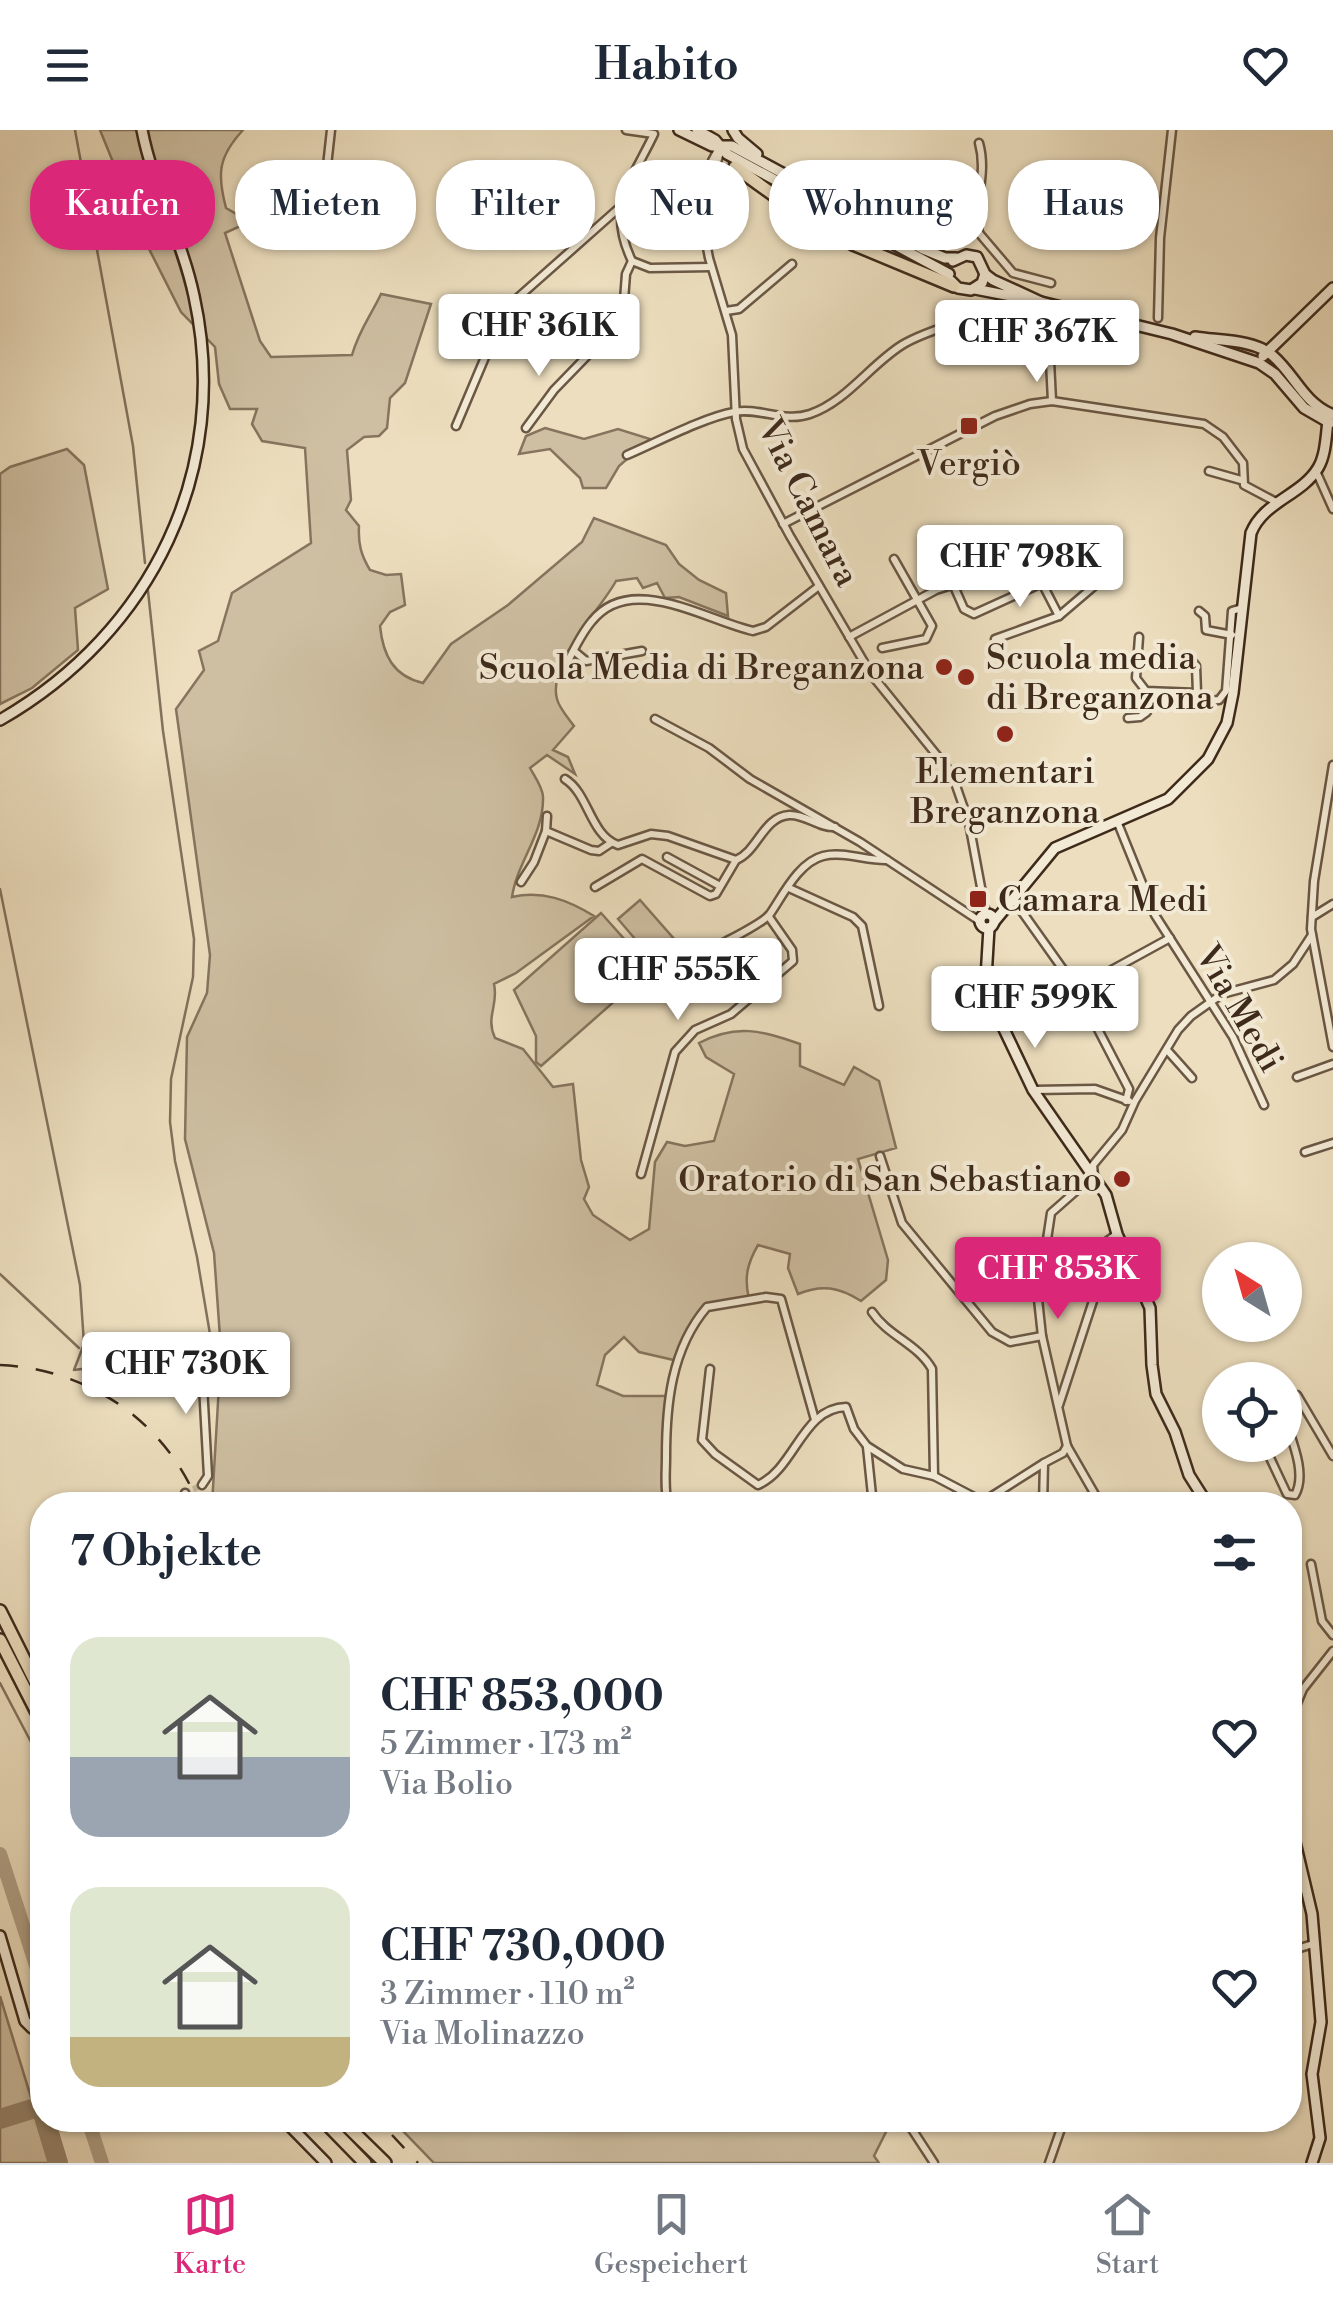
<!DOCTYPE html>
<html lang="de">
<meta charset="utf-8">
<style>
body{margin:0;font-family:"Libre Bodoni",serif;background:#f6f6f7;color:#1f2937;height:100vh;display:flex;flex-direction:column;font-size:38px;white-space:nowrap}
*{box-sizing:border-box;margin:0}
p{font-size:32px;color:#747a83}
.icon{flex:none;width:55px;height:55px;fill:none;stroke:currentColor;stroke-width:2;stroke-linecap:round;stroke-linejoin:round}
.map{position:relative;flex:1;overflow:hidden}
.details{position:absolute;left:30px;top:1362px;width:1272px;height:640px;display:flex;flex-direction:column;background:#fff;border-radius:40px;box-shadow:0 2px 8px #0004}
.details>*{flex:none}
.banner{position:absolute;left:30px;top:30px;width:1275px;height:90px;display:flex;gap:20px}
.needle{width:65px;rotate:323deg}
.fabs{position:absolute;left:1202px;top:1112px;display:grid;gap:20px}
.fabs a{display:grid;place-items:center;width:100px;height:100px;border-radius:50%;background:#fff;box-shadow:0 2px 8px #0004;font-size:50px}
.price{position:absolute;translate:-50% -85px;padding:0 22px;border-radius:10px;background:#fff;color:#222;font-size:32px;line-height:65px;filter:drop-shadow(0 2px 5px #0008)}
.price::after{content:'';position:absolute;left:50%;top:60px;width:30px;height:22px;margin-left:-15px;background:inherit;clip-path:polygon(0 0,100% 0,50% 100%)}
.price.on{background:#db2777;color:#fff}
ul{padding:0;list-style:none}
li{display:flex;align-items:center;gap:30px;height:250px;padding:0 40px}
li span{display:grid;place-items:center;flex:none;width:280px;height:200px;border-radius:30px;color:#555}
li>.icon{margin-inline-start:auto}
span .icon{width:120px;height:120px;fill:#fffc;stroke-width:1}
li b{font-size:42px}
h2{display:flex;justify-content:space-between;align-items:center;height:120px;padding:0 40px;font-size:42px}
.chip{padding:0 35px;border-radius:40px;background:#fff;box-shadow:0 2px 8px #0004;font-size:35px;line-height:90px}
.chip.on{background:#db2777;color:#fff}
header{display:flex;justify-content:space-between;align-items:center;height:130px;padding:0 40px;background:#fff;font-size:45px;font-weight:600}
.tab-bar{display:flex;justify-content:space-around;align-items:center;height:140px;border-top:2px solid #e0e1e3;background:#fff;font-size:28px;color:#747a83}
.tab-bar a{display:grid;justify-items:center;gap:5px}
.tab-bar .on{color:#db2777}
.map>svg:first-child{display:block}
.green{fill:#cebfa2;stroke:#86745e;stroke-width:2.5}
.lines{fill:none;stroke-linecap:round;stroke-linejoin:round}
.stream{stroke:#83715c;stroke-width:2.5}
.river{stroke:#b1a187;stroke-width:14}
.taxiway{stroke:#95846c;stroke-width:20}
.street-tunnel{stroke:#c9ba9d;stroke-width:6;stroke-dasharray:6 3;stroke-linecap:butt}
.highway-tunnel{stroke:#c9ba9d;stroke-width:11;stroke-dasharray:11 5.5;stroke-linecap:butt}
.street-casing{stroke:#6a5744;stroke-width:11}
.secondary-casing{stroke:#3e2a1b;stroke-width:14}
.highway-casing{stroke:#3e2a1b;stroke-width:16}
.street{stroke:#f3ead5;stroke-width:6}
.secondary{stroke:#f3ead5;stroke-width:9}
.highway{stroke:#ecdebe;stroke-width:11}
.rail{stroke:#3e2a1b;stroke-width:2.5;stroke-dasharray:18 18;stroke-linecap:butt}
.poi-dot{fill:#8f2418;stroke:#f3ead5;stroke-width:4}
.labels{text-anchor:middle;stroke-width:8;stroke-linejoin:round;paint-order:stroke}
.poi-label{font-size:35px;fill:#3e2a1b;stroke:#f3ead5}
.street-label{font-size:35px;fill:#3e2a1b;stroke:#f3ead5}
</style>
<header><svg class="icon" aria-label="menu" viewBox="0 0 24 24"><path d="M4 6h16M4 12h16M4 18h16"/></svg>Habito<svg class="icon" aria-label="heart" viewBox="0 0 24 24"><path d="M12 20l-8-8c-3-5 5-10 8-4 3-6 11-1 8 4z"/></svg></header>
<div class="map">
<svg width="1333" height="2033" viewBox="0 0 1333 2033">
<rect width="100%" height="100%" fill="#ecdebe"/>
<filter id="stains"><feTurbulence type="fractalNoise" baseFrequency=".002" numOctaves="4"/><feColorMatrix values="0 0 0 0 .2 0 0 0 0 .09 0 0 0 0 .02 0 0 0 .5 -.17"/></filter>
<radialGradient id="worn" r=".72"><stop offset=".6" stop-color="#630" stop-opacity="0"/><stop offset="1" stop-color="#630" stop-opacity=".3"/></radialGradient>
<g class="green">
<path d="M100,0H243C218,27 217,44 226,78L240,86L256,89L225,103L260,211L271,227L352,225C359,200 370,187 381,164L431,174L405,253L390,268L387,298L379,306L364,307L347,320L351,370L346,380L359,396C358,414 361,425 370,440L386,445L401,444L405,475L390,482L380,496C383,525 393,546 423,553L451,514L508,475L582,412L594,388L666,415L679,434L699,450L726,463L728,486L679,467L665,468L657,453L643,458L637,448L616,451C601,479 547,533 557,569C559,578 569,589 574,596L553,620L568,627L575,644L547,625L530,638C535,647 543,658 543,667C544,704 517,732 512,767C542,760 568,770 594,786L516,843L494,854C499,876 485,886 495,908L523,919L553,957L573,954L581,1030L589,1057L584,1069L593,1085L630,1110L649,1099L655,1032L667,1012L685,1016L714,1011L734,944L706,927L699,913C737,893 762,901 800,914V936L844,955L854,937L879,951L896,1018L858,1029L888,1130L886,1150L861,1171C839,1157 822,1154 798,1164L788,1138L790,1124L758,1115C747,1134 744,1148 749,1169L707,1177L678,1231L639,1222L624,1207L605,1225L597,1255L623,1266H667L668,1375H212L221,1221L214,1123L185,1009L187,907L207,863L210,825L176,579L204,540L199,521L218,511L232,463L311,413L305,318L262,311L252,294L257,279H230L219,254L215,217L181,182L145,111Z"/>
<polygon points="545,298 584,309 618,299 650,309 619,336 606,358 583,358 580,348 550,319 519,324 526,306"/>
<polygon points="67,319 84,335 108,459 75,478 78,520 32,558 0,574 0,344 10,337"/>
<polygon points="640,770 675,810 653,830 618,789"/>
<polygon points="601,783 651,839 541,936 536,932 536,906 514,860"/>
<polygon points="0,1866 33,1974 0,1984"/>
<polygon points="34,1984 51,2033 0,2033 0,1993"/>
<polygon points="362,1990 892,1990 874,2026 879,2033 434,2033 399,1997"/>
</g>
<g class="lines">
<g class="stream">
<polyline points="75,0 133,316 145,433"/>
<polyline points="0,759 80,1155 84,1214 74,1240 213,1222 197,1127 175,1031 170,992 171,949 193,847 194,809 163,601 148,461"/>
<polyline points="0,1144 79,1218"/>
<polyline points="0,1553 42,1633"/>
</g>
<g class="river">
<polyline points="0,1724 42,1854"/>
<polyline points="88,1990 102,2033"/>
</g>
<g class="taxiway">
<polyline points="0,1989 35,1978 42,1982"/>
<polyline points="45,1990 58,2033"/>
</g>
<polyline class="street-tunnel" points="185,1363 202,1355"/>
<polyline class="highway-tunnel" points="689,0 735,37"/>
<g class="street-casing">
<g id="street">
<path d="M626,0L654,4C631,52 606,77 632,131"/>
<path d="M979,13C988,45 973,73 979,103L1013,143L1051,153"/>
<polyline points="720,16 712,31 703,97 709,128 732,205 736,289 743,319 790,406 871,544 952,644 969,693 986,784"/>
<polyline points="713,45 721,19"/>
<polyline points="324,63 331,0"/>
<polyline points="632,131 650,138 711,137"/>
<polyline points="726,181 739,179 792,134"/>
<polyline points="1158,188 1160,108 1172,0"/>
<polyline points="456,296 499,194 513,172 619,78"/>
<polyline points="526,298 554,260 586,227 613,188 624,170 626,144 632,131"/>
<path d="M627,325C655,313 705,287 734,282C759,277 784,293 810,284C846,272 870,235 902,215C923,202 994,179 1019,178C1031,178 1046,182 1052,193L1049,211L1052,271"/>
<polyline points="1209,341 1241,350"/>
<polyline points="1316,341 1333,379"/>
<polyline points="783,394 995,286 1030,274 1052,271 1204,294 1223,307 1243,333 1244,355 1276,372"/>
<polyline points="953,454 964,479 974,484 1042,453"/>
<polyline points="1199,481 1205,486 1206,500 1232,505"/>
<polyline points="849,507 936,460 986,444 1039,410 1068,404 1094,413 1100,421 1042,453 1059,486 1107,445"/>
<polyline points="1139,507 1136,548 1146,561 1197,563 1203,571 1219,570 1226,561 1232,481 1242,478"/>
<polyline points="995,509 1059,486"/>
<polyline points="882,518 926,509 932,496 894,429"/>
<polyline points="574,521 586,531 642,521"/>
<polyline points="1169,528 1192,531 1196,536 1197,563"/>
<path d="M561,545C570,528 579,506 592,491C631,442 705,490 753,501L766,497L819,456"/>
<polyline points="1128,588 1140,587 1147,582 1146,561"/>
<polyline points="655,589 709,618 750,649 860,712 981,792"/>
<polyline points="1333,635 1314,751 1311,799 1333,917"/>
<path d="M565,649C589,664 590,705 618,715L651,704L668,706L736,730C758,721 763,687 789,685C806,684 818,698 835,697"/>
<polyline points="547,686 546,701 591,720 599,721 611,713"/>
<polyline points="1117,691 1155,785 1233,907 1264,975"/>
<polyline points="667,727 720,756"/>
<polyline points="521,752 534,732 546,701"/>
<polyline points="595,757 642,729 710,766 716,764 736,730"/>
<polyline points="789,758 853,787 862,796 879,876"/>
<polyline points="1013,769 1077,859 1129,959 1126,971"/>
<polyline points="1312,787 1333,774"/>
<path d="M723,813C734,807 763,793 770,784C783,765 799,732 823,726C844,721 867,731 887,730"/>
<polyline points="1077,859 1170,808"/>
<polyline points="1167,920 1192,948"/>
<polyline points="1297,947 1333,934"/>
<polyline points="1034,960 1095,959 1129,971"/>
<polyline points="1305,1022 1333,1013"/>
<polyline points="880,1026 902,1093 992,1202 1010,1212 1042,1206"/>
<polyline points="641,1044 675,922 695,900 731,884 793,831 792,820 769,787"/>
<path d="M872,1182C888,1206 918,1214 932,1239L934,1346"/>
<polyline points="201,1219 208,1346 202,1355"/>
<path d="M710,1239L702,1310L715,1324L758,1355C795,1339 802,1278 846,1277L854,1299L867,1316L903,1339L934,1346L976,1368H989L1044,1333"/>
<polyline points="1285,1268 1297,1265 1333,1326"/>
<polyline points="1059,1275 1093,1171 1103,1131 1102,1115 1117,1104"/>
<path d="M1264,1315L1287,1364L1295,1365C1307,1344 1292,1311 1285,1289"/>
<polyline points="1067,1316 1042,1206 1038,1169 1051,1083 1094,1045 1093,1035 1122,1000 1135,971 1178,900 1191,886 1222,864 1274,850 1293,834 1312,805"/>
<polyline points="1067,1316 1101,1375"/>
<polyline points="867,1317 873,1375"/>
<polyline points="183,1375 185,1363"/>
<path d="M668,1375C664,1360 666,1343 666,1327C666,1275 671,1219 707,1177L766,1167L781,1169L815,1290"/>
<polyline points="1043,1375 1044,1333 1063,1323 1067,1316"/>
<polyline points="1311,1434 1322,1491 1333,1505"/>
<polyline points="1290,1590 1303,1559 1333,1521"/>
<polyline points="1290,1821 1313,1814"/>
<polyline points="906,1990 934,2033"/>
<polyline points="1049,2033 1064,1990"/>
</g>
</g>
<g class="secondary-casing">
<g id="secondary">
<polyline points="679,0 712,16 732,16 923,119 945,128 956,128"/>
<polyline points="697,0 715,10 727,24 949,144"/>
<polyline points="733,0 738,8 757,24"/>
<polyline points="953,131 966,125 977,127 985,144 993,150 1041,172 975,159"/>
<polyline points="951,151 958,158 971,160 982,153 985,144"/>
<polyline points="1041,172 1172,204 1259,233 1275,244 1304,278 1330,293"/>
<path d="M1195,207C1219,211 1254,209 1273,226C1295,245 1303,272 1331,284"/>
<polyline points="1263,226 1333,158"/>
<path d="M0,590C152,503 232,339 194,166C182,109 153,57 142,0"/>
<circle cx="987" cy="791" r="7"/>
<path d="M994,792L1055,718L1168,669L1208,629L1227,593L1233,563L1251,403C1264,371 1301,366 1318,338C1327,323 1326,300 1329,284"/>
<polyline points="989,798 986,848 992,874 1033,960 1106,1065 1117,1104 1150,1178 1152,1235 1156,1264 1175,1302 1189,1345 1208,1375"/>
<polyline points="1290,1691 1312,1784 1321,1892 1312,1944 1320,2008 1312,2033"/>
<polyline points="0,1806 25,1891 32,1898 42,1898"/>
<polyline points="284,1990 326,2033"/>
</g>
</g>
<g class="highway-casing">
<g id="highway">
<polyline points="735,37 803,86 853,114 954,156"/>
<polyline points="0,1481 42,1565"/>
<polyline points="0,1510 42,1592"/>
<polyline points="323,1990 365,2033"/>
<polyline points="341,1990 385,2033"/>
</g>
</g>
<use href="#street" class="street"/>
<use href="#secondary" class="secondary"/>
<use href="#highway" class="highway"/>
<g class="rail">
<path d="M0,1235C89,1239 166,1292 199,1375"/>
<polyline points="392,2005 418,2033"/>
</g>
</g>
<g class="poi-dot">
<rect x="959" y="286" width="20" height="20" rx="5"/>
<circle cx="944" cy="537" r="10"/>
<circle cx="966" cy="547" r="10"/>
<circle cx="1005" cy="604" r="10"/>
<rect x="968" y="759" width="20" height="20" rx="5"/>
<circle cx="1122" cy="1049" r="10"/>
</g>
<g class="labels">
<g class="poi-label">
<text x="969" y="345">Vergiò</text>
<text x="986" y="539" text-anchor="start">Scuola media<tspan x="986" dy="40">di Breganzona</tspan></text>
<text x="924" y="549" text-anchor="end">Scuola Media di Breganzona</text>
<text x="1005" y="653">Elementari<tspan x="1005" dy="40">Breganzona</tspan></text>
<text x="998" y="781" text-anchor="start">Camara Medi</text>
<text x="1102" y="1061" text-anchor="end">Oratorio di San Sebastiano</text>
</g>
<g class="street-label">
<text transform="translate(809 372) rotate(63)" y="12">Via Camara</text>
<text transform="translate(1240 878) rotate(60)" y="12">Via Medi</text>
</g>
</g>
<rect width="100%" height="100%" filter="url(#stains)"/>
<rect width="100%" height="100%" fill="url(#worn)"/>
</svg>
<div class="fabs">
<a><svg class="needle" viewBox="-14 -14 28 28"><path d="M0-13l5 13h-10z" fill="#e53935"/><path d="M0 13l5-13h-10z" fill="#747a83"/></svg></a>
<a><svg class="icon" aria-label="locate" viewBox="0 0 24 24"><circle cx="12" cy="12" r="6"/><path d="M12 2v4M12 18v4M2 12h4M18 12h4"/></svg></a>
</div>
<b class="price" style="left:539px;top:249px">CHF 361K</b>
<b class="price" style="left:1037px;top:255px">CHF 367K</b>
<b class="price" style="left:1020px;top:480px">CHF 798K</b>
<b class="price" style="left:678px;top:893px">CHF 555K</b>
<b class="price" style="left:1035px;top:921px">CHF 599K</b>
<b class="price on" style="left:1058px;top:1192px">CHF 853K</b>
<b class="price" style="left:186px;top:1287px">CHF 730K</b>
<div class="banner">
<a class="chip on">Kaufen</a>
<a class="chip">Mieten</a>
<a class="chip">Filter</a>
<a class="chip">Neu</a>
<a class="chip">Wohnung</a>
<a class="chip">Haus</a>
</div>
<section class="details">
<h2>7 Objekte<svg class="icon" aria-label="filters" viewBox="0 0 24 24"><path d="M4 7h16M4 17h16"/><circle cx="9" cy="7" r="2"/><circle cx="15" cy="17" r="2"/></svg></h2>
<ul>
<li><span style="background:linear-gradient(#dfe7d0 60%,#9aa5b1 0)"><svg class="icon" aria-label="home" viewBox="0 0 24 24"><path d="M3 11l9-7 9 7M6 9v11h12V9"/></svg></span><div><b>CHF 853,000</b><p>5 Zimmer · 173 m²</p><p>Via Bolio</p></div><svg class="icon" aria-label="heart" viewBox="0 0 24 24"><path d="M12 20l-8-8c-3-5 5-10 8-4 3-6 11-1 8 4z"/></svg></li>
<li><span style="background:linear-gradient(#dfe7d0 75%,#c2b280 0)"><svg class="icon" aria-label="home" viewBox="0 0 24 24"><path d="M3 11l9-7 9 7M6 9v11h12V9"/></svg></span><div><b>CHF 730,000</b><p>3 Zimmer · 110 m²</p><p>Via Molinazzo</p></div><svg class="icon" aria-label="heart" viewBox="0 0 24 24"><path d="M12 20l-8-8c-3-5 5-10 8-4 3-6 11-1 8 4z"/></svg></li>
</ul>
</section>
</div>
<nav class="tab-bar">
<a class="on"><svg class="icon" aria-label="map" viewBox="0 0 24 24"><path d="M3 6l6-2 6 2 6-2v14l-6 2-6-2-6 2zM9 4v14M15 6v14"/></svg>Karte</a>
<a><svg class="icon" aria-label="saved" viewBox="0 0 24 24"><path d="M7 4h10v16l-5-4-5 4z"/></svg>Gespeichert</a>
<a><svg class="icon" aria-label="home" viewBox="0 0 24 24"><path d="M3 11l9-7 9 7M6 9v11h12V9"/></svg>Start</a>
</nav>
